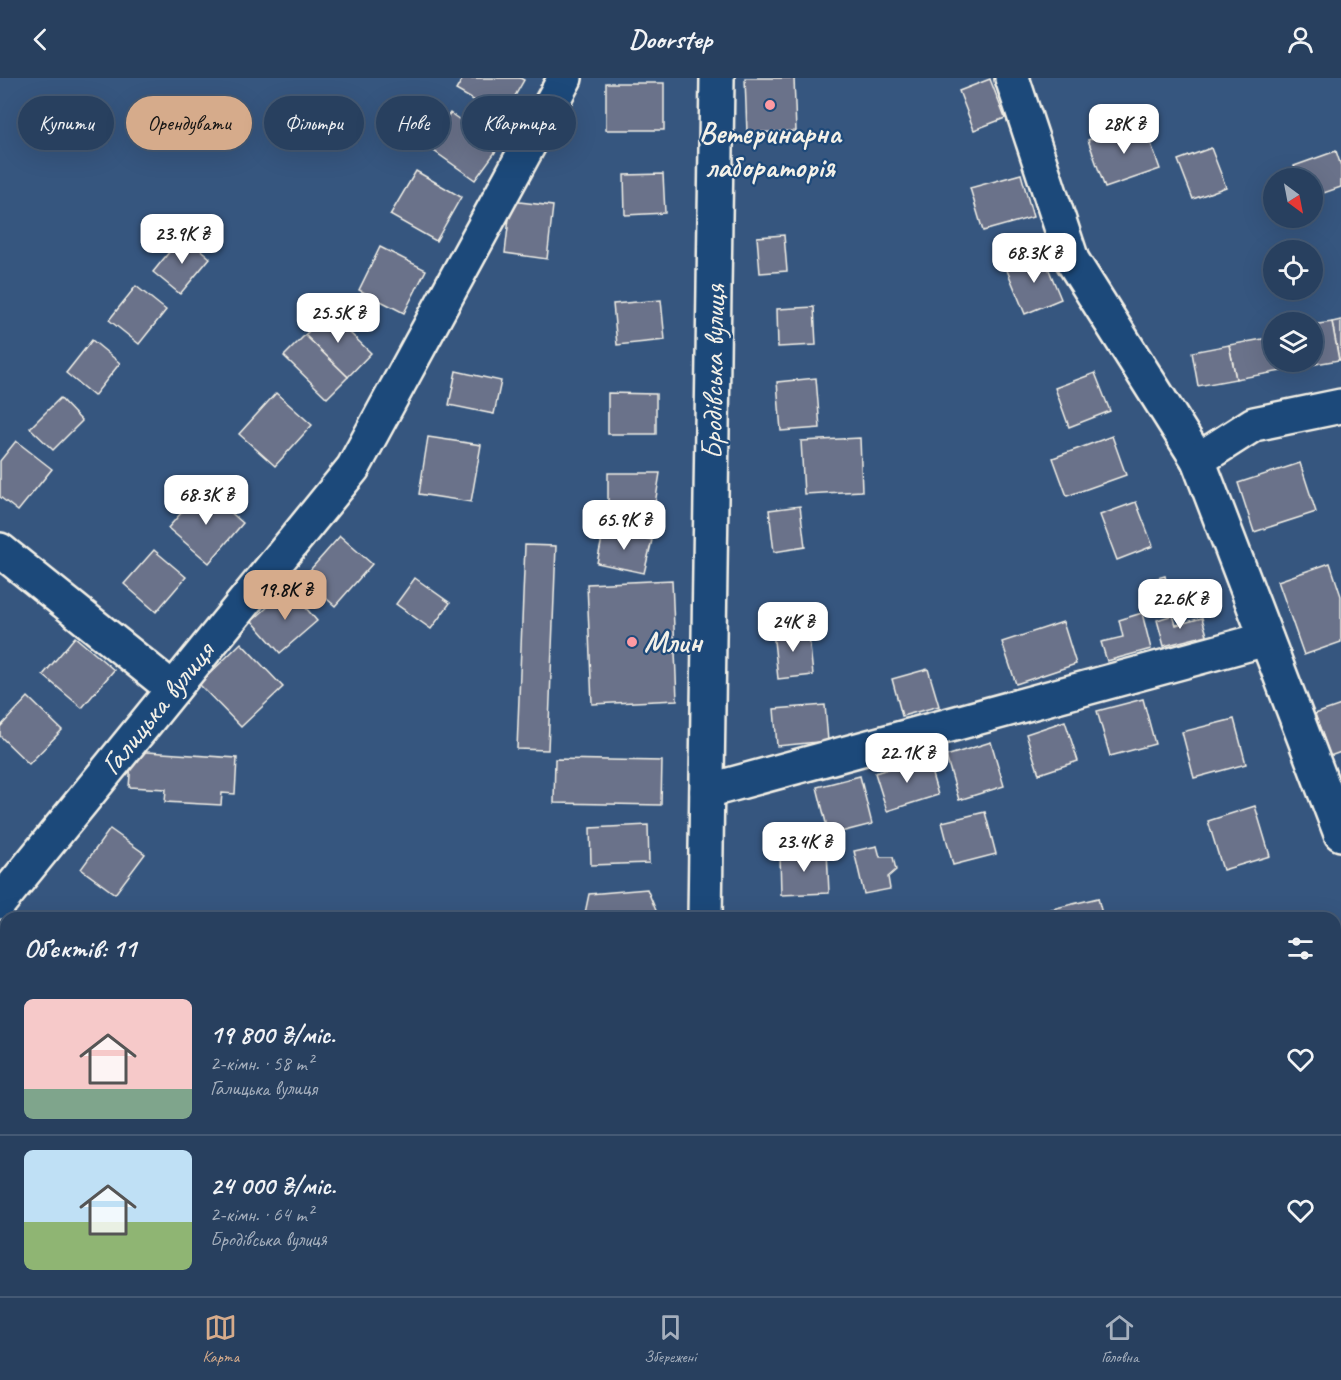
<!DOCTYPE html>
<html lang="uk">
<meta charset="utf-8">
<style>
body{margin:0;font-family:Caveat,sans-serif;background:#304765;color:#f1f3f6;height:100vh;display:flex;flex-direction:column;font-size:22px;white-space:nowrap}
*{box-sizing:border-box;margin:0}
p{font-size:20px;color:#a5afbd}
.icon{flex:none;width:33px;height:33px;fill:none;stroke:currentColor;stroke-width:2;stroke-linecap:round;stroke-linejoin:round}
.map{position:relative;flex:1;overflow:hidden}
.panel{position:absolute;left:0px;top:834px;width:1341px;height:384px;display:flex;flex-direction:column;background:#28405f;border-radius:18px 18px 0 0;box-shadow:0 6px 24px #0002,0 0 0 2px #445974}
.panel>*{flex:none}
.top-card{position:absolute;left:18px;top:18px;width:600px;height:54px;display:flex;gap:12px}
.needle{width:39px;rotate:148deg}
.tools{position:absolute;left:1263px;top:90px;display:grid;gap:12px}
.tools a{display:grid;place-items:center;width:60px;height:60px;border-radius:50%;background:#28405f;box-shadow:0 6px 24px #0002,0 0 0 2px #445974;font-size:30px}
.price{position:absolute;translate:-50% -51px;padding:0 14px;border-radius:12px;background:#fff;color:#222;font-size:20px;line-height:39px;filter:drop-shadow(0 2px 3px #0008)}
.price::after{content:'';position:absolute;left:50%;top:36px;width:18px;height:14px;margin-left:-9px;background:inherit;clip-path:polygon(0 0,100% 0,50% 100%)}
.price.selected{background:#d6ab8b;color:#111}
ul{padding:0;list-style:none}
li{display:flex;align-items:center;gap:18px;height:150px;padding:0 24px}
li+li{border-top:2px solid #445974}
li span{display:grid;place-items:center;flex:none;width:168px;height:120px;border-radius:9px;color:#555}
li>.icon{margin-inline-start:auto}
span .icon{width:72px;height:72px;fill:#fffc;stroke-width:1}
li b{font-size:26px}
h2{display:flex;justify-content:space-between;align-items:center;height:72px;padding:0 24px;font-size:26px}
.pill{padding:0 21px;border-radius:27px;background:#28405f;box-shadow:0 6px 24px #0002,0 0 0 2px #445974;font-size:21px;line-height:54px}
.pill.selected{background:#d6ab8b;color:#111}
header{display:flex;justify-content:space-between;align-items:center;height:78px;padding:0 24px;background:#28405f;font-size:27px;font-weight:700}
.tabs{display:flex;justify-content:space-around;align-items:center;height:84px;border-top:2px solid #445974;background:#28405f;font-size:16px;color:#a5afbd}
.tabs a{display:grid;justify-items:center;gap:3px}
.tabs .selected{color:#d6ab8b}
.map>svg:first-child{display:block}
.building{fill:#6a728a;stroke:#f4f1e8;stroke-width:1.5}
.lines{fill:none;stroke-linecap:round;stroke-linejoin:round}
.minor-casing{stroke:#f4f1e8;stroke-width:38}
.minor{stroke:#1f4a7a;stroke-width:33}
.poi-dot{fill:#ff9aa2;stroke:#1f4a7a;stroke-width:2}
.labels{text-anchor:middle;stroke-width:4.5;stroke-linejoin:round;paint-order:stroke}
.poi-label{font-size:30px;font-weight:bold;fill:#f4f1e8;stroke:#1f4a7a}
.street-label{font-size:30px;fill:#f4f1e8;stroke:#1f4a7a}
</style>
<header><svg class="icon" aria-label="back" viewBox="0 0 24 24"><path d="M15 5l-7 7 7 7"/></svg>Doorstep<svg class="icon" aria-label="person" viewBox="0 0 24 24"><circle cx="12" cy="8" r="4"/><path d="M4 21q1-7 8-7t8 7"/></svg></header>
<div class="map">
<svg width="1341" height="1218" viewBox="0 0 1341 1218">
<rect width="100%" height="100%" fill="#36567f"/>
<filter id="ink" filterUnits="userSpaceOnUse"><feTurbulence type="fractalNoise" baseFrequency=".0167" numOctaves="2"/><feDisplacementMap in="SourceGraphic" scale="12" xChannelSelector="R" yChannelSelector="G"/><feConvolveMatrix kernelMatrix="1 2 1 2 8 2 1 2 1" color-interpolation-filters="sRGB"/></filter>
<g filter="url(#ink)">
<g class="building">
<polygon points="463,0 520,0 524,2 503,39 456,12"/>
<polygon points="745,0 794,0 796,53 747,55"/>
<polygon points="990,1 1005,40 974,52 959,13"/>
<rect x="606" y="5" width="58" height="47"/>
<polygon points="450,35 499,69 475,102 427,68"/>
<polygon points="1143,43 1160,91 1105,110 1088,62"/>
<polygon points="1211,70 1226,109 1193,121 1178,82"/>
<polygon points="1336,73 1341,88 1341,109 1312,119 1312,100 1299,100 1294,88"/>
<polygon points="416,93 461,119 436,163 390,137"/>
<polygon points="663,96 665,135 625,137 624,97"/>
<polygon points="1021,96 1033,139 983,153 970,110"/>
<polygon points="511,123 553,128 547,181 505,175"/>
<polygon points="183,157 210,180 180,216 153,194"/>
<polygon points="784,157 787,193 760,195 757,159"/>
<polygon points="380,169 426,192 404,235 359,212"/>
<polygon points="1042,175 1061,221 1025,236 1006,190"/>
<polygon points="136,208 166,232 139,266 109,242"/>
<polygon points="661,222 665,262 617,267 613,226"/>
<polygon points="814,229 816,267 778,269 777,231"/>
<polygon points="328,234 371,275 348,299 305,257"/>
<polygon points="1341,242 1341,282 1339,282 1332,244"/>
<polygon points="1332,244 1339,282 1304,288 1304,284 1312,284 1312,247"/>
<polygon points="305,257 348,299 327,320 284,278"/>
<polygon points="1274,259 1274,284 1280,284 1282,293 1236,301 1229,267"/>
<polygon points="92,262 120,285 94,318 66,295"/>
<polygon points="1229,267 1236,301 1198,308 1192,274"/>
<polygon points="456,293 501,303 494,336 449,327"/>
<polygon points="1095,295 1110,333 1069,349 1055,310"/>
<polygon points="816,300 820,350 781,353 777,304"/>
<polygon points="276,315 312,347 275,388 239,356"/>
<polygon points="608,315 656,316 656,356 608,356"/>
<polygon points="60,320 82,343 53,372 30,350"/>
<polygon points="1112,358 1126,397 1067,418 1053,380"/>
<polygon points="428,359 481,367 471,424 419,416"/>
<polygon points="860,360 862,413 804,416 801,363"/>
<polygon points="16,363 52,391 18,433 0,419 0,383"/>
<polygon points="1300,385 1316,434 1254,454 1238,405"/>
<polygon points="608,395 660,395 655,426 633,435 608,436"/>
<polygon points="203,410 243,445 209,485 168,450"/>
<polygon points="1136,424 1153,468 1117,482 1100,437"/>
<polygon points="800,428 805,469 774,474 769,432"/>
<polygon points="604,451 652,462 644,495 597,485"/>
<polygon points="340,458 372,486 335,528 303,500"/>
<polygon points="525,467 556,468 548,672 517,671"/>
<polygon points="154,472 186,499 156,534 124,506"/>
<polygon points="1330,485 1341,518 1341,564 1304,577 1278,503"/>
<polygon points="1165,498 1171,523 1153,527 1147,503"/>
<polygon points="415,500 450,525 431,551 396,526"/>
<polygon points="672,502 677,622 592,626 587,506"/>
<polygon points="289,510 317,543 280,575 252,543"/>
<polygon points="1142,535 1151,571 1107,583 1101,564 1123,559 1119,542"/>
<polygon points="1173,537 1176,547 1202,540 1207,557 1164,568 1157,542"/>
<polygon points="1063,544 1076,586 1016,606 1002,564"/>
<polygon points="808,549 813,597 778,601 773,553"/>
<polygon points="75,559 114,592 82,630 43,597"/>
<polygon points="241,565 283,609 241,649 199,606"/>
<polygon points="928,591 939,628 902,638 892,601"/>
<polygon points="28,619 62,652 29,686 0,658 0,649"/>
<polygon points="1143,621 1155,666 1110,678 1097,633"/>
<polygon points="825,627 828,663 777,668 774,631"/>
<polygon points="1341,627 1341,674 1330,678 1315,636"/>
<polygon points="1234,641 1246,686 1194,700 1182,654"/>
<polygon points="1065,643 1078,683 1039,696 1026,656"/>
<polygon points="991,664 1004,708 959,722 946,678"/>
<polygon points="132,673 237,680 235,716 222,715 221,727 165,724 166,711 129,709"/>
<polygon points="927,679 938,717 887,733 875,695"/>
<polygon points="555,681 662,683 661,727 554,725"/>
<polygon points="860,698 872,746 829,757 817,709"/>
<polygon points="1255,728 1270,778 1223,792 1208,743"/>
<polygon points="985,734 996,776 953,787 942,744"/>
<polygon points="648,747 649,785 591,787 590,750"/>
<polygon points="110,751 145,776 115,816 81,791"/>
<polygon points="877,768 880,779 893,779 896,792 888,799 890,811 864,816 854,773"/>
<polygon points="827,773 829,815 781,817 780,776"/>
<polygon points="647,811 657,835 655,840 584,840 589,816"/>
<polygon points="1098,820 1103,840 1032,840 1031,836"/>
<polygon points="6,1124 6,1166 0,1166 0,1125"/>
<polygon points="122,1212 122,1218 75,1218 75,1217"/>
<polygon points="163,1212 189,1212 190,1218 135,1218 134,1215"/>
<rect x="204" y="1212" width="53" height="6"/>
<polygon points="271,1212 327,1212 328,1218 272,1218"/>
<polygon points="342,1212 389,1212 389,1218 343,1218"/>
<rect x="401" y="1212" width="43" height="6"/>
<polygon points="458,1212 515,1212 516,1218 459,1218"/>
<polygon points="526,1212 589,1212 590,1218 527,1218"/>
<polygon points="735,1212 788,1212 789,1218 736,1218"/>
<polygon points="801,1212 851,1212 852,1218 803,1218"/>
</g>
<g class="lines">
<g class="minor-casing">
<g id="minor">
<polyline points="1012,0 1072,182 1198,382 1341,756"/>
<polyline points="1198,382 1254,346 1341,328"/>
<polyline points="0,472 173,611"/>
<polyline points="707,713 1266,561"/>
<polyline points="0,824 353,390 565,0"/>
<polyline points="705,840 717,0"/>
<polyline points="1335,1026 1341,1025"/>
<polyline points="0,1186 6,1186"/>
<polyline points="702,1212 702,1218"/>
</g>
</g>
<use href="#minor" class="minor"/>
</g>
</g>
<g class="poi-dot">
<circle cx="770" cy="27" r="6"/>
<circle cx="632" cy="564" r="6"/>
</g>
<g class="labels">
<g class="poi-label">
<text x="770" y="65">Ветеринарна<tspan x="770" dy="34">лабораторія</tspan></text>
<text x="644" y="574" text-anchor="start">Млин</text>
</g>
<g class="street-label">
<text transform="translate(713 294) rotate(-89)" y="10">Бродівська вулиця</text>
<text transform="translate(157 630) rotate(-51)" y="10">Галицька вулиця</text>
</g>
</g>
</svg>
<div class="tools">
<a><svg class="needle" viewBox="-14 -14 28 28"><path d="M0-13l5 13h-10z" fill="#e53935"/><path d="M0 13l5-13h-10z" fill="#a5afbd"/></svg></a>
<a><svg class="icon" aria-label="locate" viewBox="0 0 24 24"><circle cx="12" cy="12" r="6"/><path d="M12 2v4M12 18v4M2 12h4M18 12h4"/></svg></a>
<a><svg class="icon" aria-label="layers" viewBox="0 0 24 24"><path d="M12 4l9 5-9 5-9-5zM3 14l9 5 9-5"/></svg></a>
</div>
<b class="price" style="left:1124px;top:77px">28K ₴</b>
<b class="price" style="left:182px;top:187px">23.9K ₴</b>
<b class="price" style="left:1034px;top:206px">68.3K ₴</b>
<b class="price" style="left:338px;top:266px">25.5K ₴</b>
<b class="price" style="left:206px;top:448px">68.3K ₴</b>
<b class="price" style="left:624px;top:473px">65.9K ₴</b>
<b class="price selected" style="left:285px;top:543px">19.8K ₴</b>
<b class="price" style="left:1180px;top:552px">22.6K ₴</b>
<b class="price" style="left:793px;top:575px">24K ₴</b>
<b class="price" style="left:907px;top:706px">22.1K ₴</b>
<b class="price" style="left:804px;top:795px">23.4K ₴</b>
<div class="top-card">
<a class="pill">Купити</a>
<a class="pill selected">Орендувати</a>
<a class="pill">Фільтри</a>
<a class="pill">Нове</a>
<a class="pill">Квартира</a>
</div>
<section class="panel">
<h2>Об’єктів: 11<svg class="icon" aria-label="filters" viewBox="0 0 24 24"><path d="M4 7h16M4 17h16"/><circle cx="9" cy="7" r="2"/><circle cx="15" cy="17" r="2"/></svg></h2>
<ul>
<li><span style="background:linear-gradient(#f6c9c9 75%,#7fa58c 0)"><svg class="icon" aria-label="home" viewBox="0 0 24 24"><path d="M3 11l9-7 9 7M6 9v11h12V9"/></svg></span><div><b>19 800 ₴/міс.</b><p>2-кімн. · 58 m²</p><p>Галицька вулиця</p></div><svg class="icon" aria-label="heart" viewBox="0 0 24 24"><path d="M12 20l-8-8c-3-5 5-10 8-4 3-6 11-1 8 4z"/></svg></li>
<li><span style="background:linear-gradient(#bfe0f5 60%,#8fb573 0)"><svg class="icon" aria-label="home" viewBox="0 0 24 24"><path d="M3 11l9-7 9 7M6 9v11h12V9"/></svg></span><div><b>24 000 ₴/міс.</b><p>2-кімн. · 64 m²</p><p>Бродівська вулиця</p></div><svg class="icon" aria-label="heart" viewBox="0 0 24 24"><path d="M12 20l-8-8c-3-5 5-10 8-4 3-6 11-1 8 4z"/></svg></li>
</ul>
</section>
</div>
<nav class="tabs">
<a class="selected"><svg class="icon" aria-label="map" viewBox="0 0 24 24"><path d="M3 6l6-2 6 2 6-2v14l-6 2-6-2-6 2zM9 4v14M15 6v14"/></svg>Карта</a>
<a><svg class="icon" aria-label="saved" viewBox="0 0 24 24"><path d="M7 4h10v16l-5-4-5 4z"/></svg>Збережені</a>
<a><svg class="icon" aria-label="home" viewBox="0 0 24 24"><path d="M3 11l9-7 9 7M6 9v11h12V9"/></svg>Головна</a>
</nav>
